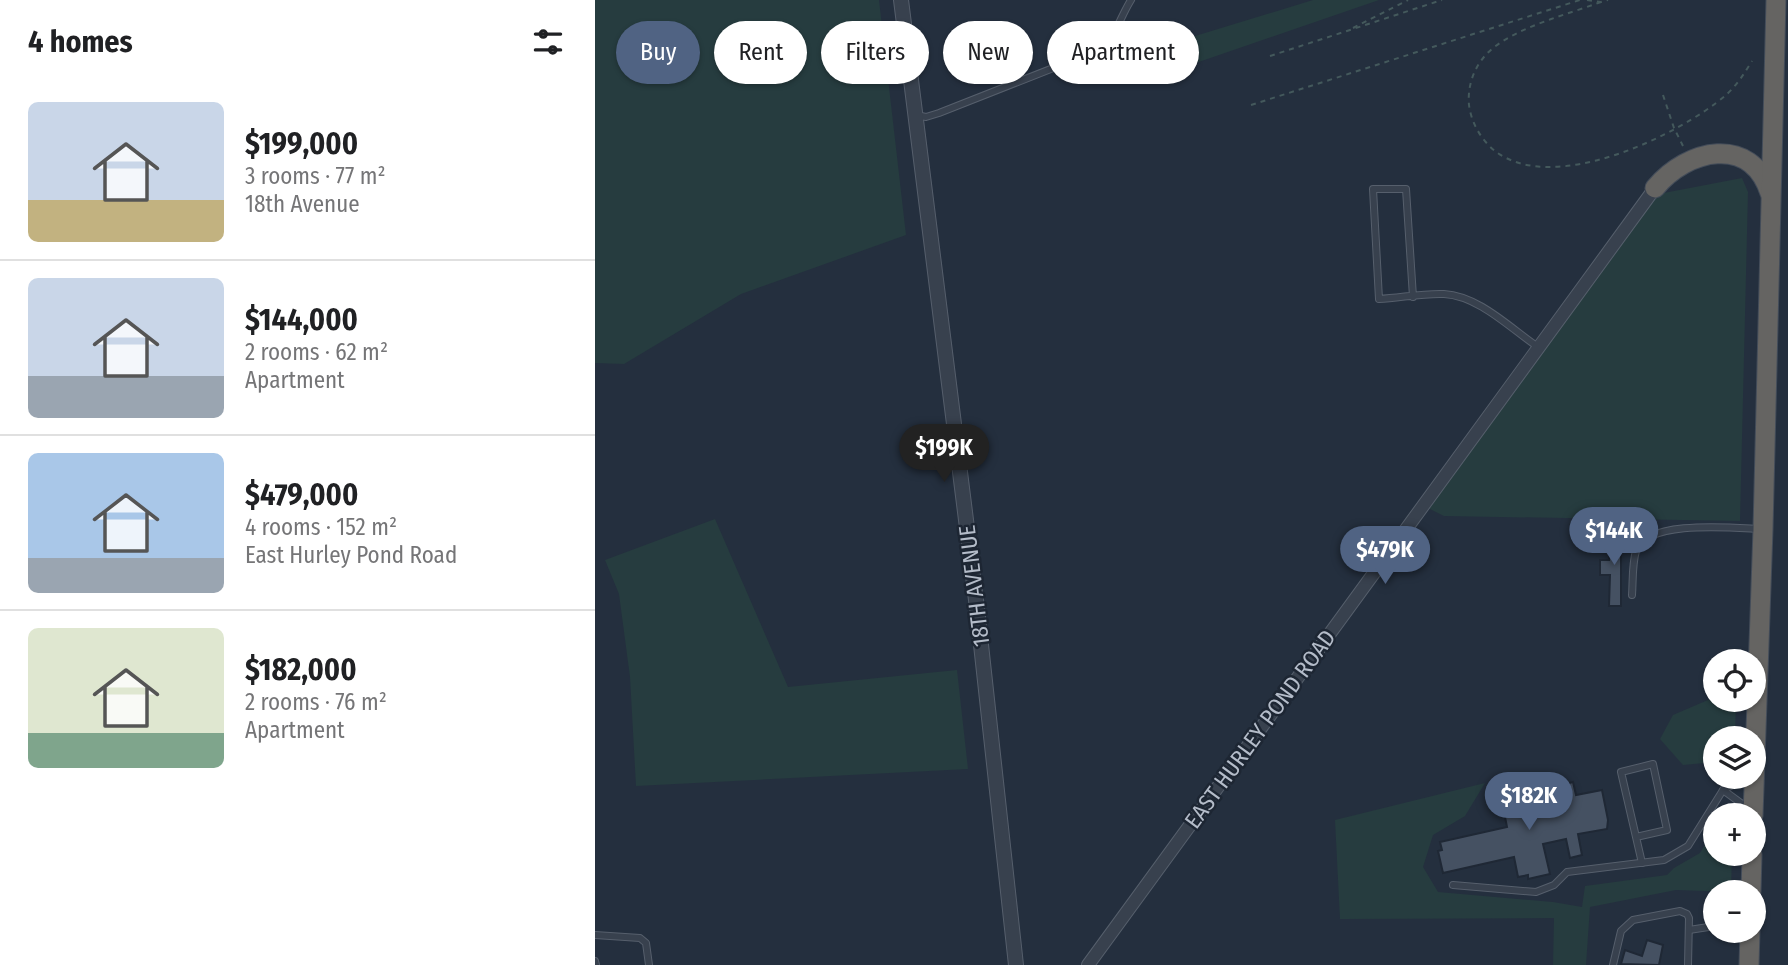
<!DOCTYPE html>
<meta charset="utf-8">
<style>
body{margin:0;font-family:"Fira Sans Condensed",sans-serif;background:#f6f6f6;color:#202124;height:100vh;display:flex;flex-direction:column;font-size:26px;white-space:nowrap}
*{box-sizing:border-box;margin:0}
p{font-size:23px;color:#757577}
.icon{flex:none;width:38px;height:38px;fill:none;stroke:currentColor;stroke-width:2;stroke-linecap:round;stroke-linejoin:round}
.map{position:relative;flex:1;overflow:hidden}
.side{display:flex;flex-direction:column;background:#fff;width:595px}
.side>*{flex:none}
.guide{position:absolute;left:21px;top:21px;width:665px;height:63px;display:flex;gap:14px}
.tools{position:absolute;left:1108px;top:649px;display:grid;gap:14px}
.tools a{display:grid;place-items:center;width:63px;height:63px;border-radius:50%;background:#fff;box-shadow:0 2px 5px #0004;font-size:35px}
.price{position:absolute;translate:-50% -60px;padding:0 16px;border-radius:24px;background:#506383;color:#fff;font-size:23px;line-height:46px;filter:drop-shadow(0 2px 4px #0008)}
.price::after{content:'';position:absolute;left:50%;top:42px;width:21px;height:16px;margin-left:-10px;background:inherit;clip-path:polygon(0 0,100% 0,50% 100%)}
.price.active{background:#222;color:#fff}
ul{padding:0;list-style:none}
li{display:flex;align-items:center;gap:21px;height:175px;padding:0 28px}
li+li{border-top:2px solid #e0e0e0}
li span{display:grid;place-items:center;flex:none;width:196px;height:140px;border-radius:10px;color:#555}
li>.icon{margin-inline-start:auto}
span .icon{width:84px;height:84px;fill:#fffc;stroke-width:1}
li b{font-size:30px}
h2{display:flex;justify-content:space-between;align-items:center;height:84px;padding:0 28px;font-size:30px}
.chip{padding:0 24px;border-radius:32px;background:#fff;box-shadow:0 2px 5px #0004;font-size:24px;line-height:63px}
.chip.active{background:#506383;color:#fff}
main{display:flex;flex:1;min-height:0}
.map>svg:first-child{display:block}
.green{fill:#263c3f}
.building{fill:#455162;stroke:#1f2835;stroke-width:2}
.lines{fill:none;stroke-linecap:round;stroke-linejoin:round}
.service-casing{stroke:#565f6c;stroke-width:8}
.minor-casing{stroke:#565f6c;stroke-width:14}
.tertiary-casing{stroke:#565f6c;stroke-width:16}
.trunk-casing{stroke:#434c59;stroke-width:21}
.path{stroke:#44595c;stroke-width:2;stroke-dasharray:5 5;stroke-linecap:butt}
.service{stroke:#38414e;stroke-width:6}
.minor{stroke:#38414e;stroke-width:12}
.tertiary{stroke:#38414e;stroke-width:14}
.trunk{stroke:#656462;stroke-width:19}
.labels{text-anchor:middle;stroke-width:5;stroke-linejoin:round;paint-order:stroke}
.street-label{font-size:23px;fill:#b4bcc9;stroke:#1d2633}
</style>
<main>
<section class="side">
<h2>4 homes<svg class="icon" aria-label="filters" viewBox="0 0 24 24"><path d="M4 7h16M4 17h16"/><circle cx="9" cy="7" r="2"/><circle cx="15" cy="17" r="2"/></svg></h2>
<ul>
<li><span style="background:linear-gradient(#c9d6e8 70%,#c2b280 0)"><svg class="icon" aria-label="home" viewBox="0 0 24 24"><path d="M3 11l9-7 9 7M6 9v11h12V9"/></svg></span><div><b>$199,000</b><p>3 rooms · 77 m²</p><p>18th Avenue</p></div></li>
<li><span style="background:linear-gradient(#c9d6e8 70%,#9aa5b1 0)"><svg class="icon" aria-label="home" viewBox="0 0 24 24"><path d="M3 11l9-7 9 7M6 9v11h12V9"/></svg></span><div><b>$144,000</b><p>2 rooms · 62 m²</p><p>Apartment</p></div></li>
<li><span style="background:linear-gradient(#a9c7e8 75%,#9aa5b1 0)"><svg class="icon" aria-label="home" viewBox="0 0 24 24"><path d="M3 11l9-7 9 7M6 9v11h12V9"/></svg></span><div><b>$479,000</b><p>4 rooms · 152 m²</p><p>East Hurley Pond Road</p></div></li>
<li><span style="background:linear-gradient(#dfe7d0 75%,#7fa58c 0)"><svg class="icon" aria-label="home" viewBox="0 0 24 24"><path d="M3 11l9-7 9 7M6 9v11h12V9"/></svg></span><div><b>$182,000</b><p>2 rooms · 76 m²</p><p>Apartment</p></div></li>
</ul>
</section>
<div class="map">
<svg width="1193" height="965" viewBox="0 0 1193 965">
<rect width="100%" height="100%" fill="#242f3e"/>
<g class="green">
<polygon points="0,0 284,0 311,235 146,294 29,364 0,363"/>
<polygon points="718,0 784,0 595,65 587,40"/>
<polygon points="1147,178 1153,192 1145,521 849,516 827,505 1053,196"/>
<polygon points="120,519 193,687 362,670 373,769 41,786 35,677 24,594 10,560"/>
<polygon points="1120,697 1120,700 1141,700 1140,738 1120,738 1120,762 1088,765 1065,739 1078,715"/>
<polygon points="890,783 870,816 838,835 828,867 843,892 958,902 987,907 990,886 1072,875 1079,868 1105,853 1120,827 1120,854 1137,854 1136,892 1081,890 995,907 991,965 958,965 959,918 745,919 740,820"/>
</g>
<g class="building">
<polygon points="1014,529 1026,529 1026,606 1014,606 1015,575 1005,575 1005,560 1014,560"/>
<polygon points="978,782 981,795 1007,790 1013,820 1012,829 983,834 987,855 975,858 971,839 948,844 955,874 933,879 933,875 923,877 919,857 848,873 843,851 847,850 845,842 912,827 906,797 913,796 912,791 934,786 940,814 947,813 942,793 955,790 960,809 971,807 966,785"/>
<polygon points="1052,940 1068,945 1064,965 1026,964 1030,950 1047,956"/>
</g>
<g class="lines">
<g class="service-casing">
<g id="service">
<path d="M321,115L331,117L344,113L509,48C521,34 526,16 536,0"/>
<path d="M818,297L811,189H778L784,299C805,298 828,293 849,294C884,296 915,328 943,347"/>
<path d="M1037,595C1038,582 1037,564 1041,551C1051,519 1140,528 1166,529"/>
<polyline points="1128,790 1154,809"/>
<polyline points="1041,837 1072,830 1058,764 1026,772 1047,863"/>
<polyline points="858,885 941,892 959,885 972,872 1069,860 1093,846 1128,790 1153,777"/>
<polyline points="1094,930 1120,926"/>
<polyline points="0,935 45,938 51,943 54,965"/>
<polyline points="0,961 1,965"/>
<polyline points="1018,965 1026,931 1038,920 1085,911 1092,914 1094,918 1093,965"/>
</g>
</g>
<g class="minor-casing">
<polyline id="minor" points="493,965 1060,188"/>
</g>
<g class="tertiary-casing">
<polyline id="tertiary" points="306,0 382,608 421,965"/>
</g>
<g class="trunk-casing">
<g id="trunk">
<path d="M1060,188C1092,149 1156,134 1175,193"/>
<polyline points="1158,816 1168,529 1181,0"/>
<polyline points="1156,892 1157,854"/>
<polyline points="1154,965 1155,931"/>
</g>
</g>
<g class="path">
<polyline points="992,0 1006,2 1013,0"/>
<path d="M1006,2C971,15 928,25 898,48C881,62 872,83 874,105C876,122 886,140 900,151C958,196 1083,136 1131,95C1142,85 1149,74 1157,61"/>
<polyline points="758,28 813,0"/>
<polyline points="675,56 847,0"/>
<polyline points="1068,95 1079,128 1088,146"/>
<polyline points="656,105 985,0"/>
</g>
<use href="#service" class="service"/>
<use href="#minor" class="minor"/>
<use href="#tertiary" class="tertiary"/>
<use href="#trunk" class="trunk"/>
</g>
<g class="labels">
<g class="street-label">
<text transform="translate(379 586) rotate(-97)" y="8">18TH AVENUE</text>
<text transform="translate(665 729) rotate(-54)" y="8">EAST HURLEY POND ROAD</text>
</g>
</g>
</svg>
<div class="tools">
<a><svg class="icon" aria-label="locate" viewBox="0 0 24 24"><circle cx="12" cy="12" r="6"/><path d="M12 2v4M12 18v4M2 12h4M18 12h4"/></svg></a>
<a><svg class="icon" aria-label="layers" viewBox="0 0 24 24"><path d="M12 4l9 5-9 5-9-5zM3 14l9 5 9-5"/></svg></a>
<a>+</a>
<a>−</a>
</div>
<b class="price active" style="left:349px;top:484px">$199K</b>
<b class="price" style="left:1019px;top:567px">$144K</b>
<b class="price" style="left:790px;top:586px">$479K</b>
<b class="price" style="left:934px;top:832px">$182K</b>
<div class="guide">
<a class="chip active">Buy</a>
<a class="chip">Rent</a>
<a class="chip">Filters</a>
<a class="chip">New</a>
<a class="chip">Apartment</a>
</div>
</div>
</main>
